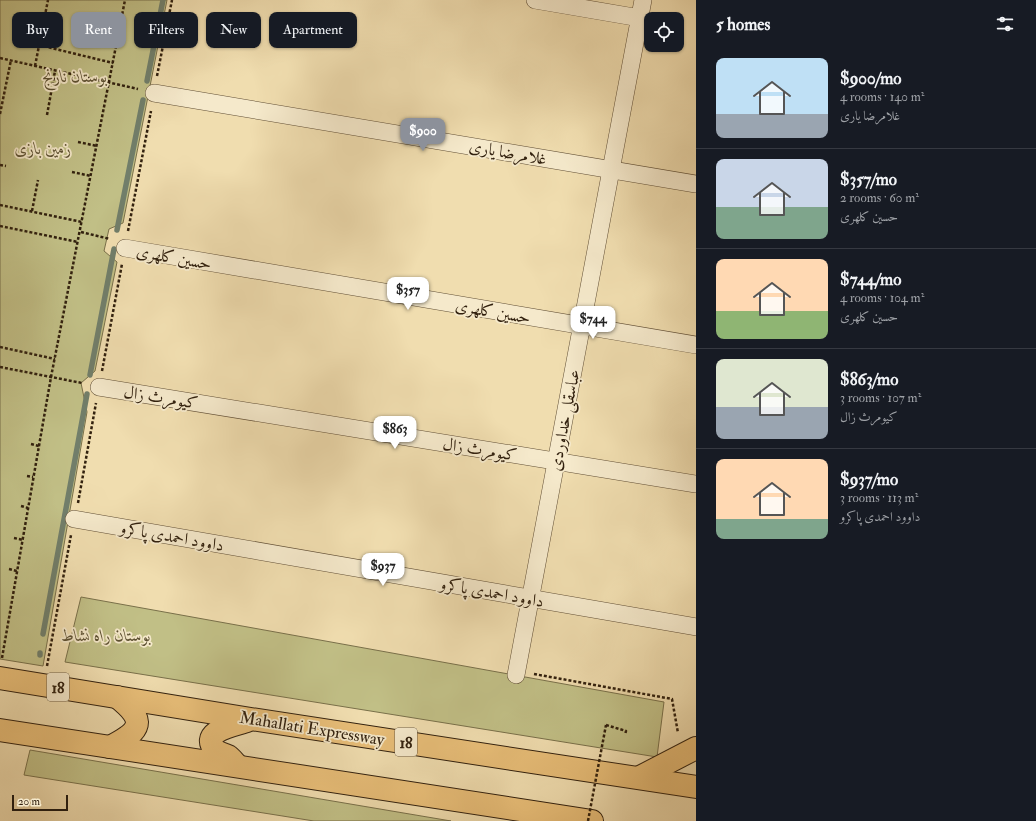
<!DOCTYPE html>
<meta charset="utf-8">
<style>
body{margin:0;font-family:"IM FELL Double Pica",Amiri,serif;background:#242831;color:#f1f3f6;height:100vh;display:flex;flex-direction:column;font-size:15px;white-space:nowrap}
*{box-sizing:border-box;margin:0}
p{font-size:13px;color:#9ea1a6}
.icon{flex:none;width:22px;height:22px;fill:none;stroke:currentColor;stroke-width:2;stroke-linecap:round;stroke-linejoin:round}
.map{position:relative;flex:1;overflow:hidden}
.sheet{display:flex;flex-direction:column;background:#171b24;width:340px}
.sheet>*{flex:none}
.top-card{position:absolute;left:12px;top:12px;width:380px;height:36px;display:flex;gap:8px}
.controls{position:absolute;left:644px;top:12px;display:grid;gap:8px}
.controls a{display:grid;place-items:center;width:40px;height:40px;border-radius:8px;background:#171b24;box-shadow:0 1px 3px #0004;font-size:20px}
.scale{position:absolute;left:12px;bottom:10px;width:56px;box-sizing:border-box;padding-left:4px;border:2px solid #31200e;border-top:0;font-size:11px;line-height:14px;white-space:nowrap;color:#31200e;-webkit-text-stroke:3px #f5e9cb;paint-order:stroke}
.price{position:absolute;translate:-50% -34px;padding:0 9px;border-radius:8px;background:#fff;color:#222;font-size:13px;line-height:26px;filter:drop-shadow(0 1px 2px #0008)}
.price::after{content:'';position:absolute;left:50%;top:24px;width:12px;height:9px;margin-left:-6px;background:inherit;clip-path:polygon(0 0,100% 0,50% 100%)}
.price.selected{background:#8c9099;color:#fff}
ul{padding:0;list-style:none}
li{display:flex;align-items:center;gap:12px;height:100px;padding:0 20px}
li+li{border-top:1px solid #363941}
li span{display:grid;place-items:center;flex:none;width:112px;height:80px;border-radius:8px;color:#555}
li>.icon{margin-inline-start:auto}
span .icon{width:48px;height:48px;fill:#fffc;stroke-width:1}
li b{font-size:17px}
h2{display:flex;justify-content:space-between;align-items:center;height:48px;padding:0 20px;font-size:17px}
.pill{padding:0 14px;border-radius:8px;background:#171b24;box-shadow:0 1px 3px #0004;font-size:14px;line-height:36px}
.pill.selected{background:#8c9099;color:#fff}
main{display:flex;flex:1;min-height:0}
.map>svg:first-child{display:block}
.green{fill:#c1bf86;stroke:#79704a}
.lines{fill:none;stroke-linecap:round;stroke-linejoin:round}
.stream{stroke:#717e6a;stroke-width:5.5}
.street-casing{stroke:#614f36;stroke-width:18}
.highway-casing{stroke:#31200e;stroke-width:24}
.path{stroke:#31200e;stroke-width:2.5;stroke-dasharray:3 2;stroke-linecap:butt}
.street{stroke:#f5e9cb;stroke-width:17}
.highway{stroke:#e8be78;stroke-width:22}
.path-bridge{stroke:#31200e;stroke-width:2.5;stroke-dasharray:3 2;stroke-linecap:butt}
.labels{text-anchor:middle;stroke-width:3.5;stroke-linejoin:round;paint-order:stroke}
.shield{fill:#f5e9cb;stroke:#6c5c47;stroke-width:1}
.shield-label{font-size:16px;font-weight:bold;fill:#31200e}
.park-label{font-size:17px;font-style:italic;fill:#5c5032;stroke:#f5e9cb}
.street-label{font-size:17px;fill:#31200e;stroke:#f5e9cb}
</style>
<main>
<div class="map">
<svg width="696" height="821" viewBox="0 0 696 821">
<rect width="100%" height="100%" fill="#f0ddaf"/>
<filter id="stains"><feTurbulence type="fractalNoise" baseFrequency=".005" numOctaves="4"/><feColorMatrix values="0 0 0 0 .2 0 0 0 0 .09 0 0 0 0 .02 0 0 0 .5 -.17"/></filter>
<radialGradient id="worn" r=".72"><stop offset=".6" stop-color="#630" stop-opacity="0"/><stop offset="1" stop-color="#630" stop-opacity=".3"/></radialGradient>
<g class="green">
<polygon points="0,0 167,0 123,223 109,229 104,251 117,262 95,371 81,383 87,412 43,666 0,659"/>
<polygon points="81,597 664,702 657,757 65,662"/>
<polygon points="30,750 451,821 314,821 24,775"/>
</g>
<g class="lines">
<g class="stream">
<polyline points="147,81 163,0"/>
<polyline points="117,230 143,100"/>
<polyline points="90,375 114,249"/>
<polyline points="43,634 87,394"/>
<polyline points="40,655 40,653"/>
</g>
<g class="street-casing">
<g id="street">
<polyline points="535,0 640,18"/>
<polyline points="154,93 696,184"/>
<polyline points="125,248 696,345"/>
<polyline points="99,387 696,484"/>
<polyline points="74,519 696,627"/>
<polyline points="516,675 643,0"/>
</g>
</g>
<g class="highway-casing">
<g id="highway">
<polyline points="0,678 251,719 696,787"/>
<polyline points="0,730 592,821"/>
<path d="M110,747C142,730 147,721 117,697"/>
<path d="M237,765C234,762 231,758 228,756C224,754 219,753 216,751C197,731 236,725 247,721"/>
<polyline points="640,777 696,748"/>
</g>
</g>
<g class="path">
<polyline points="39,45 113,63"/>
<polyline points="0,58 138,89"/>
<polyline points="35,66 48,0"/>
<polyline points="157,76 172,0"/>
<polyline points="0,114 11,60"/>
<polyline points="47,115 55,71"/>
<polyline points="78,142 97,146"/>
<polyline points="0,165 6,166"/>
<polyline points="72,172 91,176"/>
<polyline points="0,205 82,222"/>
<polyline points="32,211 38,180"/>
<polyline points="0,226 78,242"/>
<polyline points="128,231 151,111"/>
<polyline points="81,232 110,239"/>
<polyline points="0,347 55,359"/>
<polyline points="0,367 82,383"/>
<polyline points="102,371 122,264"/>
<polyline points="31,444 39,446"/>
<polyline points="27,476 33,477"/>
<polyline points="78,503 96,403"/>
<polyline points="21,506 28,508"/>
<polyline points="14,538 23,540"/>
<polyline points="9,569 17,571"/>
<polyline points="2,658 51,377 125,0"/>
<polyline points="47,666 71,535"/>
<polyline points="534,674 672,699 678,733"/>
<polyline points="606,725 626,731 625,735"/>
</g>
<use href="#street" class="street"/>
<use href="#highway" class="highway"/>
<polyline class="path-bridge" points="588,821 606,725"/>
</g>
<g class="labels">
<g class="shield">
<rect x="47" y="673" width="22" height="28" rx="3"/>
<rect x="395" y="728" width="22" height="28" rx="3"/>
</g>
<g class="shield-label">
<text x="58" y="693">18</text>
<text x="406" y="748">18</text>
</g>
<g class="park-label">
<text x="75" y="82">بوستان نارنج</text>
<text x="43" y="154">زمین بازی</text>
<text x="106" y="641">بوستان راه نشاط</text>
</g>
<g class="street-label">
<text transform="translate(508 152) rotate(10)" y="6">غلامرضا یاری</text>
<text transform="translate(174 257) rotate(10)" y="6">حسین کلهری</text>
<text transform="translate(493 311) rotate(10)" y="6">حسین کلهری</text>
<text transform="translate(161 397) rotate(9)" y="6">کیومرث زال</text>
<text transform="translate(564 420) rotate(-79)" y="6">عباسقلی خداوردی</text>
<text transform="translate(480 449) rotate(9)" y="6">کیومرث زال</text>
<text transform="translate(172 536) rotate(10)" y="6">داوود احمدی پاکرو</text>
<text transform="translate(492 592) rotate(10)" y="6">داوود احمدی پاکرو</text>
<text transform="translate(312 728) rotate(9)" y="6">Mahallati Expressway</text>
</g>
</g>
<rect width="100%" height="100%" filter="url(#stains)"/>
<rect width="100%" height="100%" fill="url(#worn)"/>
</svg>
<div class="controls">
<a><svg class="icon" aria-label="locate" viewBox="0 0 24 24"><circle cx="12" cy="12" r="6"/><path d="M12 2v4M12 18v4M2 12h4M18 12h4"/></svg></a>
</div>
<div class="scale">20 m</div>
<b class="price selected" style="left:423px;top:152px">$900</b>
<b class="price" style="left:408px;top:311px">$357</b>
<b class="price" style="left:593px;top:340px">$744</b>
<b class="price" style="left:395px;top:450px">$863</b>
<b class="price" style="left:383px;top:587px">$937</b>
<div class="top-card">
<a class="pill">Buy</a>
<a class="pill selected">Rent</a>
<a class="pill">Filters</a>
<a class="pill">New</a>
<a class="pill">Apartment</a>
</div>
</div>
<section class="sheet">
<h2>5 homes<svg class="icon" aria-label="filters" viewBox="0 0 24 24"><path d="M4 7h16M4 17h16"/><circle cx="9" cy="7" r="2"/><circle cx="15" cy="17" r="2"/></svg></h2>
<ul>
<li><span style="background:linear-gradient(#bfe0f5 70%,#9aa5b1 0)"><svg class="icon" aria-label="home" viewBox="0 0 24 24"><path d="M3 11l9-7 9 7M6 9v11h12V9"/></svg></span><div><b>$900/mo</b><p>4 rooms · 140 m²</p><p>غلامرضا یاری</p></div></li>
<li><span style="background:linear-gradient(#c9d6e8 60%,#7fa58c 0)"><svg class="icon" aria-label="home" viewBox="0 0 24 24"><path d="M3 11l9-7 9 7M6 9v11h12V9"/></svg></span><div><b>$357/mo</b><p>2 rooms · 60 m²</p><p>حسین کلهری</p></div></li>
<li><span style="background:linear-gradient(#ffd9b3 65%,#8fb573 0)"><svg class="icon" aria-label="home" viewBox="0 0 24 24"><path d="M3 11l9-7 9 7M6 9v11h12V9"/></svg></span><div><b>$744/mo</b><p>4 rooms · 104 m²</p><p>حسین کلهری</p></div></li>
<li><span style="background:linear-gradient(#dfe7d0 60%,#9aa5b1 0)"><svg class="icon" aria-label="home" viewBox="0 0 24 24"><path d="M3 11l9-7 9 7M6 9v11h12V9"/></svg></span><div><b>$863/mo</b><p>3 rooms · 107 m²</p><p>کیومرث زال</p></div></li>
<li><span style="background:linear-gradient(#ffd9b3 75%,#7fa58c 0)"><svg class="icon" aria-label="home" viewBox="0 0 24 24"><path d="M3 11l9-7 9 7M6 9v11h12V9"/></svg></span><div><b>$937/mo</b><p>3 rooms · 113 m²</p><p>داوود احمدی پاکرو</p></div></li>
</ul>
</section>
</main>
